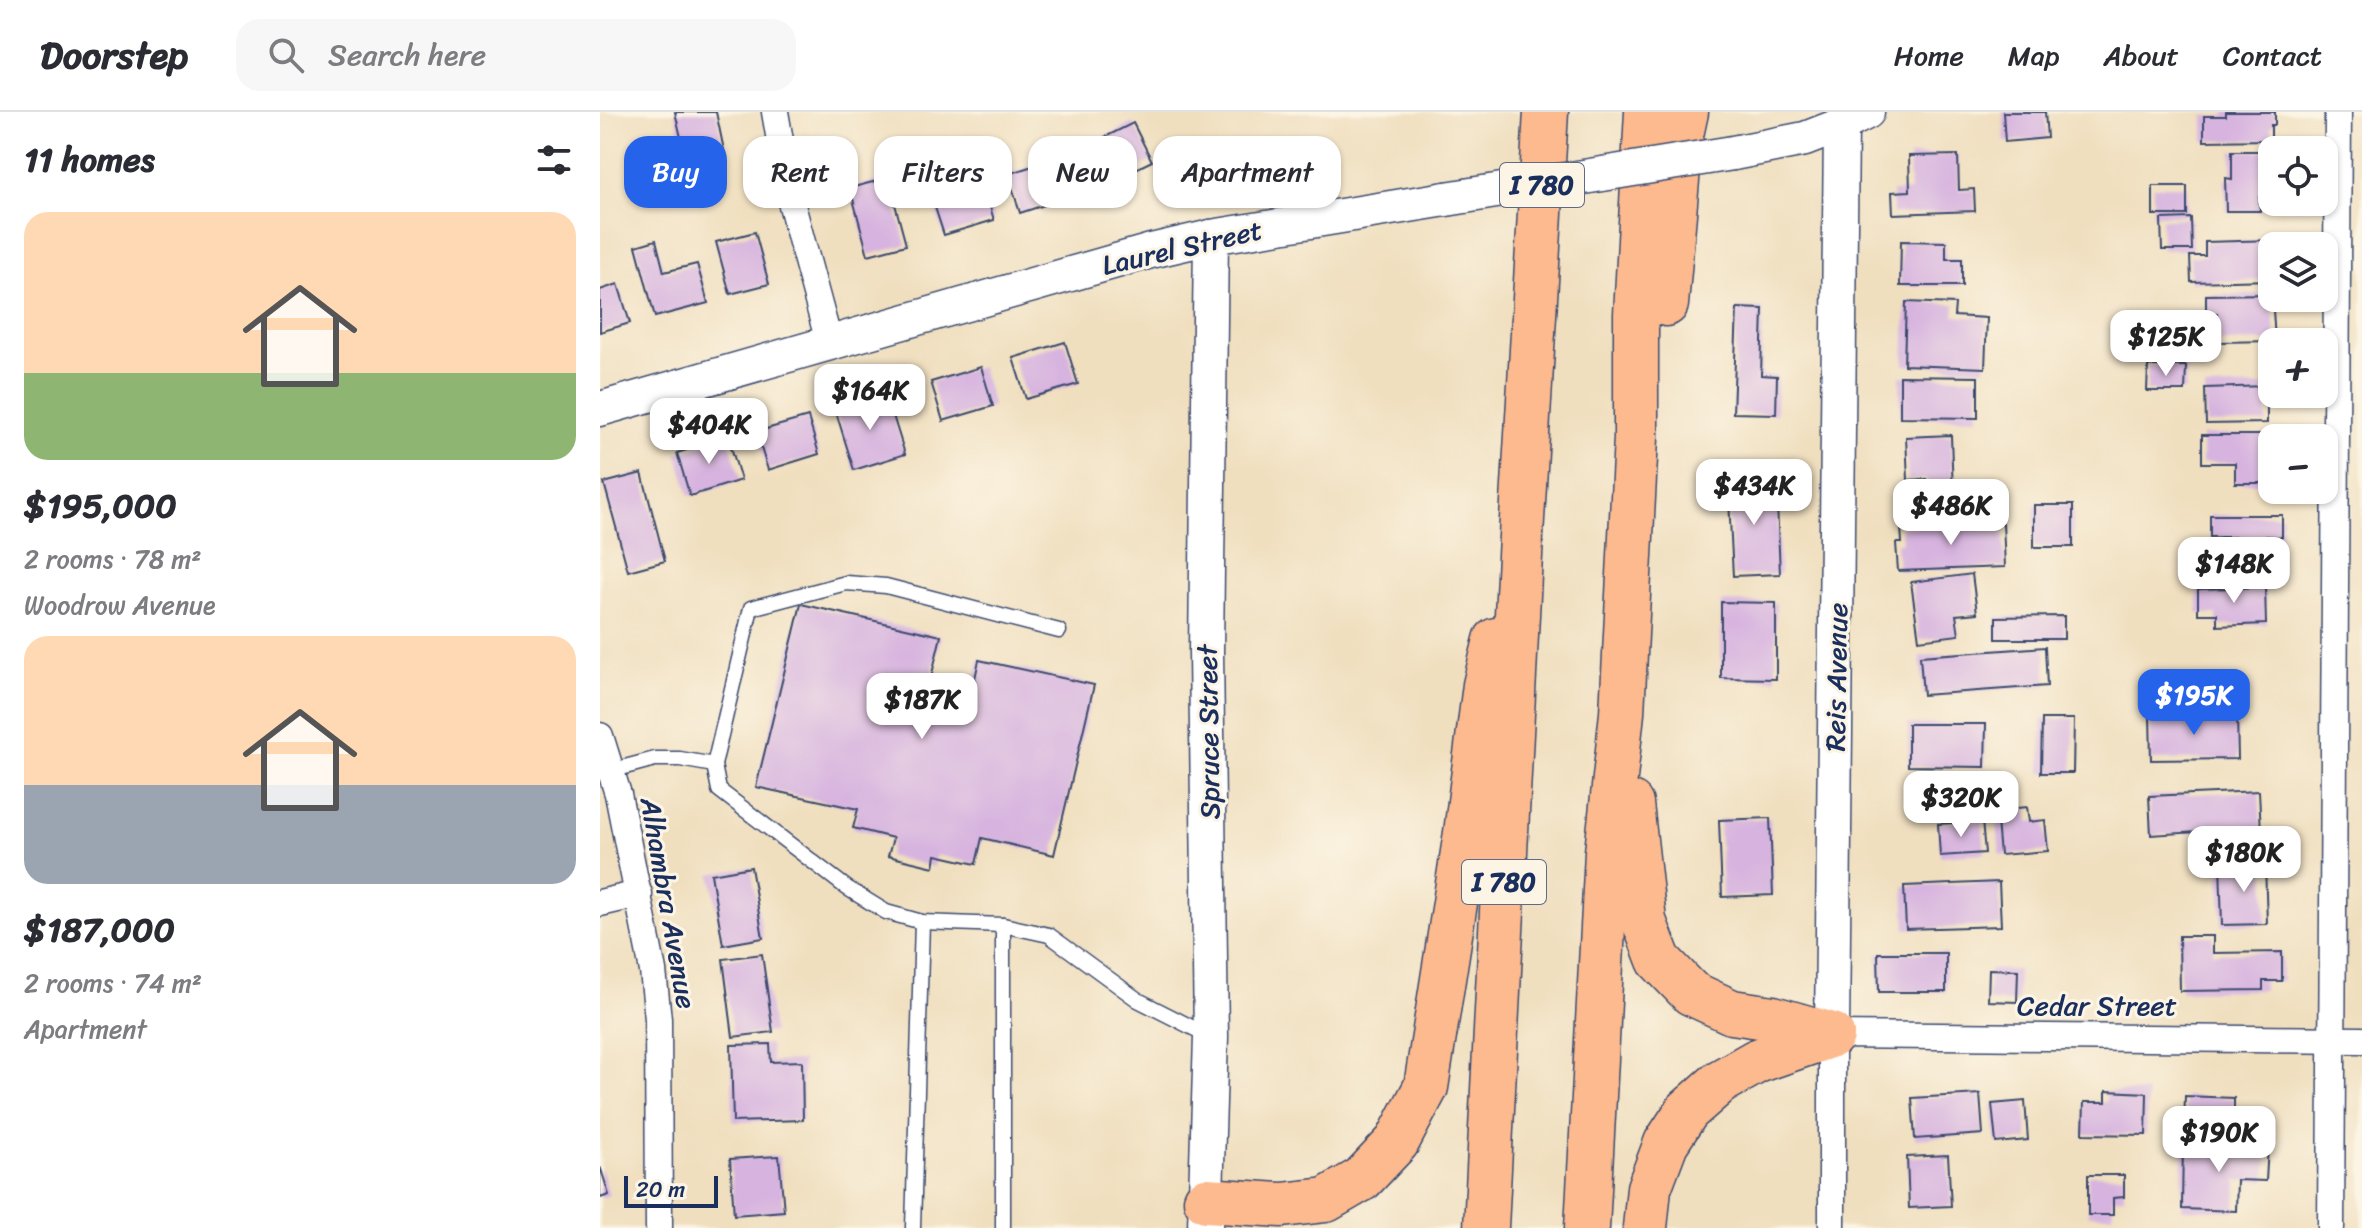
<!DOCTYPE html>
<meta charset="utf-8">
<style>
body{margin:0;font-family:Sriracha,sans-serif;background:#f7f7f7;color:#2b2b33;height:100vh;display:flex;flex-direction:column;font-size:30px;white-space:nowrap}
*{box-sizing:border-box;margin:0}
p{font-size:26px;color:#7c7c81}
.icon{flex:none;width:44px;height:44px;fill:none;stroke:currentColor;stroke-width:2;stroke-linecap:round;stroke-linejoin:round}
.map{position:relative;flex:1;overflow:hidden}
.panel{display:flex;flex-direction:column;background:#fff;width:600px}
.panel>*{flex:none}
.hud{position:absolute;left:24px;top:24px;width:760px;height:72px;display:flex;gap:16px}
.buttons{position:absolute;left:1658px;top:24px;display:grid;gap:16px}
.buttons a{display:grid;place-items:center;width:80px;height:80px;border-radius:16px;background:#fff;box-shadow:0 2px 6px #0004;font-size:40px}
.scale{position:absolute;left:24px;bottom:20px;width:94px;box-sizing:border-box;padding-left:8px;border:4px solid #1b2f5e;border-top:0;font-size:22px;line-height:28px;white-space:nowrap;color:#1b2f5e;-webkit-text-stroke:6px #fcf5e5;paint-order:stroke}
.price{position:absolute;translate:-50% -68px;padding:0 18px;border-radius:16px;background:#fff;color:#222;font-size:26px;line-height:52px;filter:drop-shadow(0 2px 4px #0008)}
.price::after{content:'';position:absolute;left:50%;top:48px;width:24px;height:18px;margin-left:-12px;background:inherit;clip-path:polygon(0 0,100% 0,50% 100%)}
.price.on{background:#2563eb;color:#fff}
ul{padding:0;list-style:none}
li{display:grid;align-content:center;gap:16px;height:424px;padding:0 24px}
li span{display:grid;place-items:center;height:248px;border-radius:24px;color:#555}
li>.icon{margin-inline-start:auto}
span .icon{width:144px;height:144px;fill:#fffc;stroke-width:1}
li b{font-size:34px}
h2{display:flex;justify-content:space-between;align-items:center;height:96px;padding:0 24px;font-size:34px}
.pill{padding:0 28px;border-radius:24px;background:#fff;box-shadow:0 2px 6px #0004;font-size:28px;line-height:72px}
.pill.on{background:#2563eb;color:#fff}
header{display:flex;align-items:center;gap:48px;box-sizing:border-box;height:112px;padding:0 40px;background:#fff;border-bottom:2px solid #e1e1e2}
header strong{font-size:38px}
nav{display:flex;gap:44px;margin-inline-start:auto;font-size:28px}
.search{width:560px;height:72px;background:#f7f7f7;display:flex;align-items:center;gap:20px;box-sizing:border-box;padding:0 28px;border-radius:24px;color:#7c7c81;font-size:30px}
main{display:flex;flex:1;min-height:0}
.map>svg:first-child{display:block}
.building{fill:#d7b4df}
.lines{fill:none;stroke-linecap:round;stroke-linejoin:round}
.service-casing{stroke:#3b496d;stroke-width:17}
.minor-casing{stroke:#3b496d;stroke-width:29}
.tertiary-casing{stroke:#3b496d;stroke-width:37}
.motorway-casing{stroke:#3b496d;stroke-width:47}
.service{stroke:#fff;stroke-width:14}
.minor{stroke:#fff;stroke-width:26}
.tertiary{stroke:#fff;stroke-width:34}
.motorway{stroke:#fcba8e;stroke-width:44}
.tertiary-bridge-casing{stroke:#3b496d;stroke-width:37;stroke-linecap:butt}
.tertiary-bridge{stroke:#fff;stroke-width:34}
.labels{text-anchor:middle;stroke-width:6;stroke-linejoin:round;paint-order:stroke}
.shield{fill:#fcf5e5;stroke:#5e6a86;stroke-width:2}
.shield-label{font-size:26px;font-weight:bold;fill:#1b2f5e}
.street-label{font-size:28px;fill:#1b2f5e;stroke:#fcf5e5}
</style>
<header>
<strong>Doorstep</strong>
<div class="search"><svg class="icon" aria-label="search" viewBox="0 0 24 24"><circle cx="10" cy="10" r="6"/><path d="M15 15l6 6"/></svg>Search here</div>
<nav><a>Home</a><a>Map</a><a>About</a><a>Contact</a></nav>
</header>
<main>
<section class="panel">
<h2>11 homes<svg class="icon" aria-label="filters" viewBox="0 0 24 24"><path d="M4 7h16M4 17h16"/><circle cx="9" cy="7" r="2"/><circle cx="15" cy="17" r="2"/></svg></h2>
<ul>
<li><span style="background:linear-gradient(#ffd9b3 65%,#8fb573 0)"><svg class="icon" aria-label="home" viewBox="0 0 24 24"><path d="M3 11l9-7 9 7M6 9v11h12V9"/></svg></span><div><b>$195,000</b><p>2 rooms · 78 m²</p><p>Woodrow Avenue</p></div></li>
<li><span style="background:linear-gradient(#ffd9b3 60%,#9aa5b1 0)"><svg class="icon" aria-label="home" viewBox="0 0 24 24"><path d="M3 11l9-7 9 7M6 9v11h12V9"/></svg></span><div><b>$187,000</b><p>2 rooms · 74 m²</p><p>Apartment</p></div></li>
</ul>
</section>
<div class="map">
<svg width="1762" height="1116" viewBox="0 0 1762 1116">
<rect width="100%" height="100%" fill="#fcf5e5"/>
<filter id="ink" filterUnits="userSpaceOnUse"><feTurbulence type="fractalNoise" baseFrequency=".0125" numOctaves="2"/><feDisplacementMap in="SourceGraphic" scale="16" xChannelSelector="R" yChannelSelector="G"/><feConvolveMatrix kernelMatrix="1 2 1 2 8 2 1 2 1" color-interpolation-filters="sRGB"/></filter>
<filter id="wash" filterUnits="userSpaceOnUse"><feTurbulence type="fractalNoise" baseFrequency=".006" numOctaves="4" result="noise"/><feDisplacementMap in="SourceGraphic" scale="32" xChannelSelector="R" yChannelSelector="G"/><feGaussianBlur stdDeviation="1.8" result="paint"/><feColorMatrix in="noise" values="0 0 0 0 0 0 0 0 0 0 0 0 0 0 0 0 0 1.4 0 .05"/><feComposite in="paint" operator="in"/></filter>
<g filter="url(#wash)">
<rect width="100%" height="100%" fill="#f0dfbf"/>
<g id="blocks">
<g class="building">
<polygon points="75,0 116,0 125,43 87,51"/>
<polygon points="1403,0 1445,0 1447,26 1405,30"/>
<polygon points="1626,0 1675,0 1675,13 1671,13 1671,28 1604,29 1604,4 1626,4"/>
<polygon points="533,11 552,49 503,73 485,35"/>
<polygon points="1632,39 1672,39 1672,79 1665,79 1665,85 1659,85 1660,99 1626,99 1625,66 1632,67"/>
<polygon points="1358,43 1359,78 1374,77 1375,99 1293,102 1292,80 1310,79 1309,44"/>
<polygon points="375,45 394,108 344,123 332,86 346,81 338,56"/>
<polygon points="460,45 472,84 420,101 408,62"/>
<polygon points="288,66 306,133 268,143 250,76"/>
<rect x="1553" y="74" width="34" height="29"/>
<polygon points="1591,106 1592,138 1562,138 1561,107"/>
<polygon points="155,120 169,172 130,182 116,130"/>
<polygon points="56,128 64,160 97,152 108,191 55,205 36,134"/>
<polygon points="1674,128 1674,134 1672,134 1672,168 1591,170 1590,144 1605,144 1605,130"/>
<polygon points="1301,129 1346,130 1346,147 1362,147 1362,174 1300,174"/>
<polygon points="18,172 30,211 0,220 0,178"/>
<polygon points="1672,182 1675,229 1618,230 1617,201 1606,201 1606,183"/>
<polygon points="1306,190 1355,192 1354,204 1387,206 1385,256 1304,253"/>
<polygon points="1137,196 1163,197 1161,263 1177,264 1176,302 1133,301"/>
<polygon points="1551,205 1585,205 1584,241 1551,241"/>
<polygon points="465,230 478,272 426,287 413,246"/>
<polygon points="1548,254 1586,254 1585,279 1547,279"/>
<polygon points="381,255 393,294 343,309 331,270"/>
<polygon points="1300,264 1378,265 1378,306 1300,305"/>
<polygon points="1667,274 1667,311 1606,312 1605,276"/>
<polygon points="286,281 305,342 254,358 235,297"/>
<polygon points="208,305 219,342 168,358 156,320"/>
<polygon points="1351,323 1353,382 1327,383 1327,367 1308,368 1306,325"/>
<polygon points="1602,323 1671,323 1671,371 1635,371 1635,351 1602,351"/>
<polygon points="128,325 141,368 90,384 77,341"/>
<polygon points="42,361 65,449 28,459 4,371"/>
<polygon points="1176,367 1180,462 1133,464 1128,369"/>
<rect x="1434" y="393" width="39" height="42"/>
<polygon points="1610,403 1682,403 1682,425 1666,424 1666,449 1636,448 1636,425 1610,425"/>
<polygon points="1403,411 1405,455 1298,459 1296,431 1302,431 1301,415"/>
<polygon points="1372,462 1377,501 1356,503 1359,523 1319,528 1311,470"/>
<polygon points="1665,475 1666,512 1617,514 1617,502 1598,502 1598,477"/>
<polygon points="1121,490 1176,491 1176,567 1121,566"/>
<polygon points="201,492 341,524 327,583 369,594 379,548 494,573 454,743 382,726 376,752 336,743 334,755 288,744 293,726 253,716 258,697 156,675"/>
<polygon points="1464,504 1464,527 1396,527 1396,505"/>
<polygon points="1445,535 1447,574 1323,583 1320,544"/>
<polygon points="1637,601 1638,647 1551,648 1550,603"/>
<polygon points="1442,607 1474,607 1473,661 1441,661"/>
<polygon points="1308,612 1386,612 1385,655 1308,654"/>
<polygon points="1659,679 1661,721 1631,722 1632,743 1598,744 1597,720 1551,723 1549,684"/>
<polygon points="1427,695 1429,710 1445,708 1448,739 1400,743 1396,698"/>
<polygon points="1170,706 1173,783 1122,785 1119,708"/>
<polygon points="1382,709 1385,741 1340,744 1338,712"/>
<polygon points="1665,751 1667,812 1622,813 1620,752"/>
<polygon points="151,755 163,826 123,833 111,762"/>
<polygon points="1399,770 1401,814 1306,817 1304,774"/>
<polygon points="1579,824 1613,824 1613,841 1682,840 1682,869 1663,869 1663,878 1580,879"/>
<polygon points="1278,841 1346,841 1346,880 1279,880"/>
<polygon points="162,842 173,920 133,925 123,847"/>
<polygon points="1389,857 1418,858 1417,890 1388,889"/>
<polygon points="170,932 171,950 202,949 203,1008 133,1010 131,933"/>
<polygon points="1506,979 1547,981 1546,1023 1483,1022 1484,990 1506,990"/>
<polygon points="1380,982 1383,1022 1315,1027 1312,986"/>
<polygon points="1585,984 1634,986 1634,1019 1584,1017"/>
<polygon points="1425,989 1428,1028 1396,1031 1392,992"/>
<polygon points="1583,1031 1668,1034 1666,1069 1637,1068 1636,1099 1582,1097"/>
<polygon points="1348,1043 1351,1094 1309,1096 1307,1045"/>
<polygon points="179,1044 184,1099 134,1103 130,1047"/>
<polygon points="1,1057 9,1083 0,1086 0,1058"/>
<polygon points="1488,1063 1524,1063 1524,1085 1513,1086 1513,1103 1488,1103"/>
</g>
</g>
</g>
<g filter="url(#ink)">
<use href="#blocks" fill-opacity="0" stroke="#3b496d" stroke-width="2"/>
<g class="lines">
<g class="service-casing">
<g id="service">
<polyline points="459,519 286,474 246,471 151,496 114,653 119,678 247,776 286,800 322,810 403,813 449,823 538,888 611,925"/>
<polyline points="10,659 55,647 80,647 114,653"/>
<polyline points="313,1116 322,810"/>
<polyline points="403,1116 403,813"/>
</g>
</g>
<g class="minor-casing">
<g id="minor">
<polyline points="175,0 190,86 229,230"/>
<polyline points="0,624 18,682 53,859 58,907 59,1116"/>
<polyline points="0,791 39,782"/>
<polyline points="1232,1116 1232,923 1762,928"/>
<polyline points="1731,1116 1738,0"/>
</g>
</g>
<g class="tertiary-casing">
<g id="tertiary">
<polyline points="1133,41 1205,27 1241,13 1267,0"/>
<polyline points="0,297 551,139 611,125 846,87"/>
<polyline points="1232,923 1241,13"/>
<polyline points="605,1116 611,925 606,540 611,125"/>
</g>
</g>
<g class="motorway-casing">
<g id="motorway">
<polyline points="1066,192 1081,23 1086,0"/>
<polyline points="1031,692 1044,809 1059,848 1091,881 1132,900 1173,906 1232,923"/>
<polyline points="606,1088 682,1093 726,1088 762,1067 797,1030 826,975 866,721 885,573 896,528"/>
<polyline points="886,1116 921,424 946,0"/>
<polyline points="987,1116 1007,740 1022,601 1036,326 1036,202 1047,0"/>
<polyline points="1045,1116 1049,1076 1066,1031 1087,999 1120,970 1157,949 1232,923"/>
</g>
</g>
<use href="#service" class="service"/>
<use href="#minor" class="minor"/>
<use href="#tertiary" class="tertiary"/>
<use href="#motorway" class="motorway"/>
<g class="tertiary-bridge-casing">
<polyline id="tertiary-bridge" points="846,87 1133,41"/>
</g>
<use href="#tertiary-bridge" class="tertiary-bridge"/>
</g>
</g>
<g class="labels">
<g class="shield">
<rect x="900" y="51" width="84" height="44" rx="6"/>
<rect x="862" y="748" width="84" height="44" rx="6"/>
</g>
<g class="shield-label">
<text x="942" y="82">I 780</text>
<text x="904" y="779">I 780</text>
</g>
<g class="street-label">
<text transform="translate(582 135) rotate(-13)" y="10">Laurel Street</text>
<text transform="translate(1236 565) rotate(-89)" y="10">Reis Avenue</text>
<text transform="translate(608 620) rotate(-91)" y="10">Spruce Street</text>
<text transform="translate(69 791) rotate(80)" y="10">Alhambra Avenue</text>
<text x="1497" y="903">Cedar Street</text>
</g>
</g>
</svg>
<div class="buttons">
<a><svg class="icon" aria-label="locate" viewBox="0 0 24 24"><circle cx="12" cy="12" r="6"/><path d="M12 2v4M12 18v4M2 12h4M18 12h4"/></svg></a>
<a><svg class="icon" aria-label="layers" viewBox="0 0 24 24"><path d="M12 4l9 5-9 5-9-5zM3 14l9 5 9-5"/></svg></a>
<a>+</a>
<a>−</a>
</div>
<div class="scale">20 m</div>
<b class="price" style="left:1566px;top:266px">$125K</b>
<b class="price" style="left:270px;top:320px">$164K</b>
<b class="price" style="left:109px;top:354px">$404K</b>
<b class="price" style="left:1154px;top:415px">$434K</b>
<b class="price" style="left:1351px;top:435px">$486K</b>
<b class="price" style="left:1634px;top:493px">$148K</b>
<b class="price on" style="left:1594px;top:625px">$195K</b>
<b class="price" style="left:322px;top:629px">$187K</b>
<b class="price" style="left:1361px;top:727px">$320K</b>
<b class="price" style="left:1644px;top:782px">$180K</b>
<b class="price" style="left:1619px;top:1062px">$190K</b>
<div class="hud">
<a class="pill on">Buy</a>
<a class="pill">Rent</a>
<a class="pill">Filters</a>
<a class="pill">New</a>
<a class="pill">Apartment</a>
</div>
</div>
</main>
